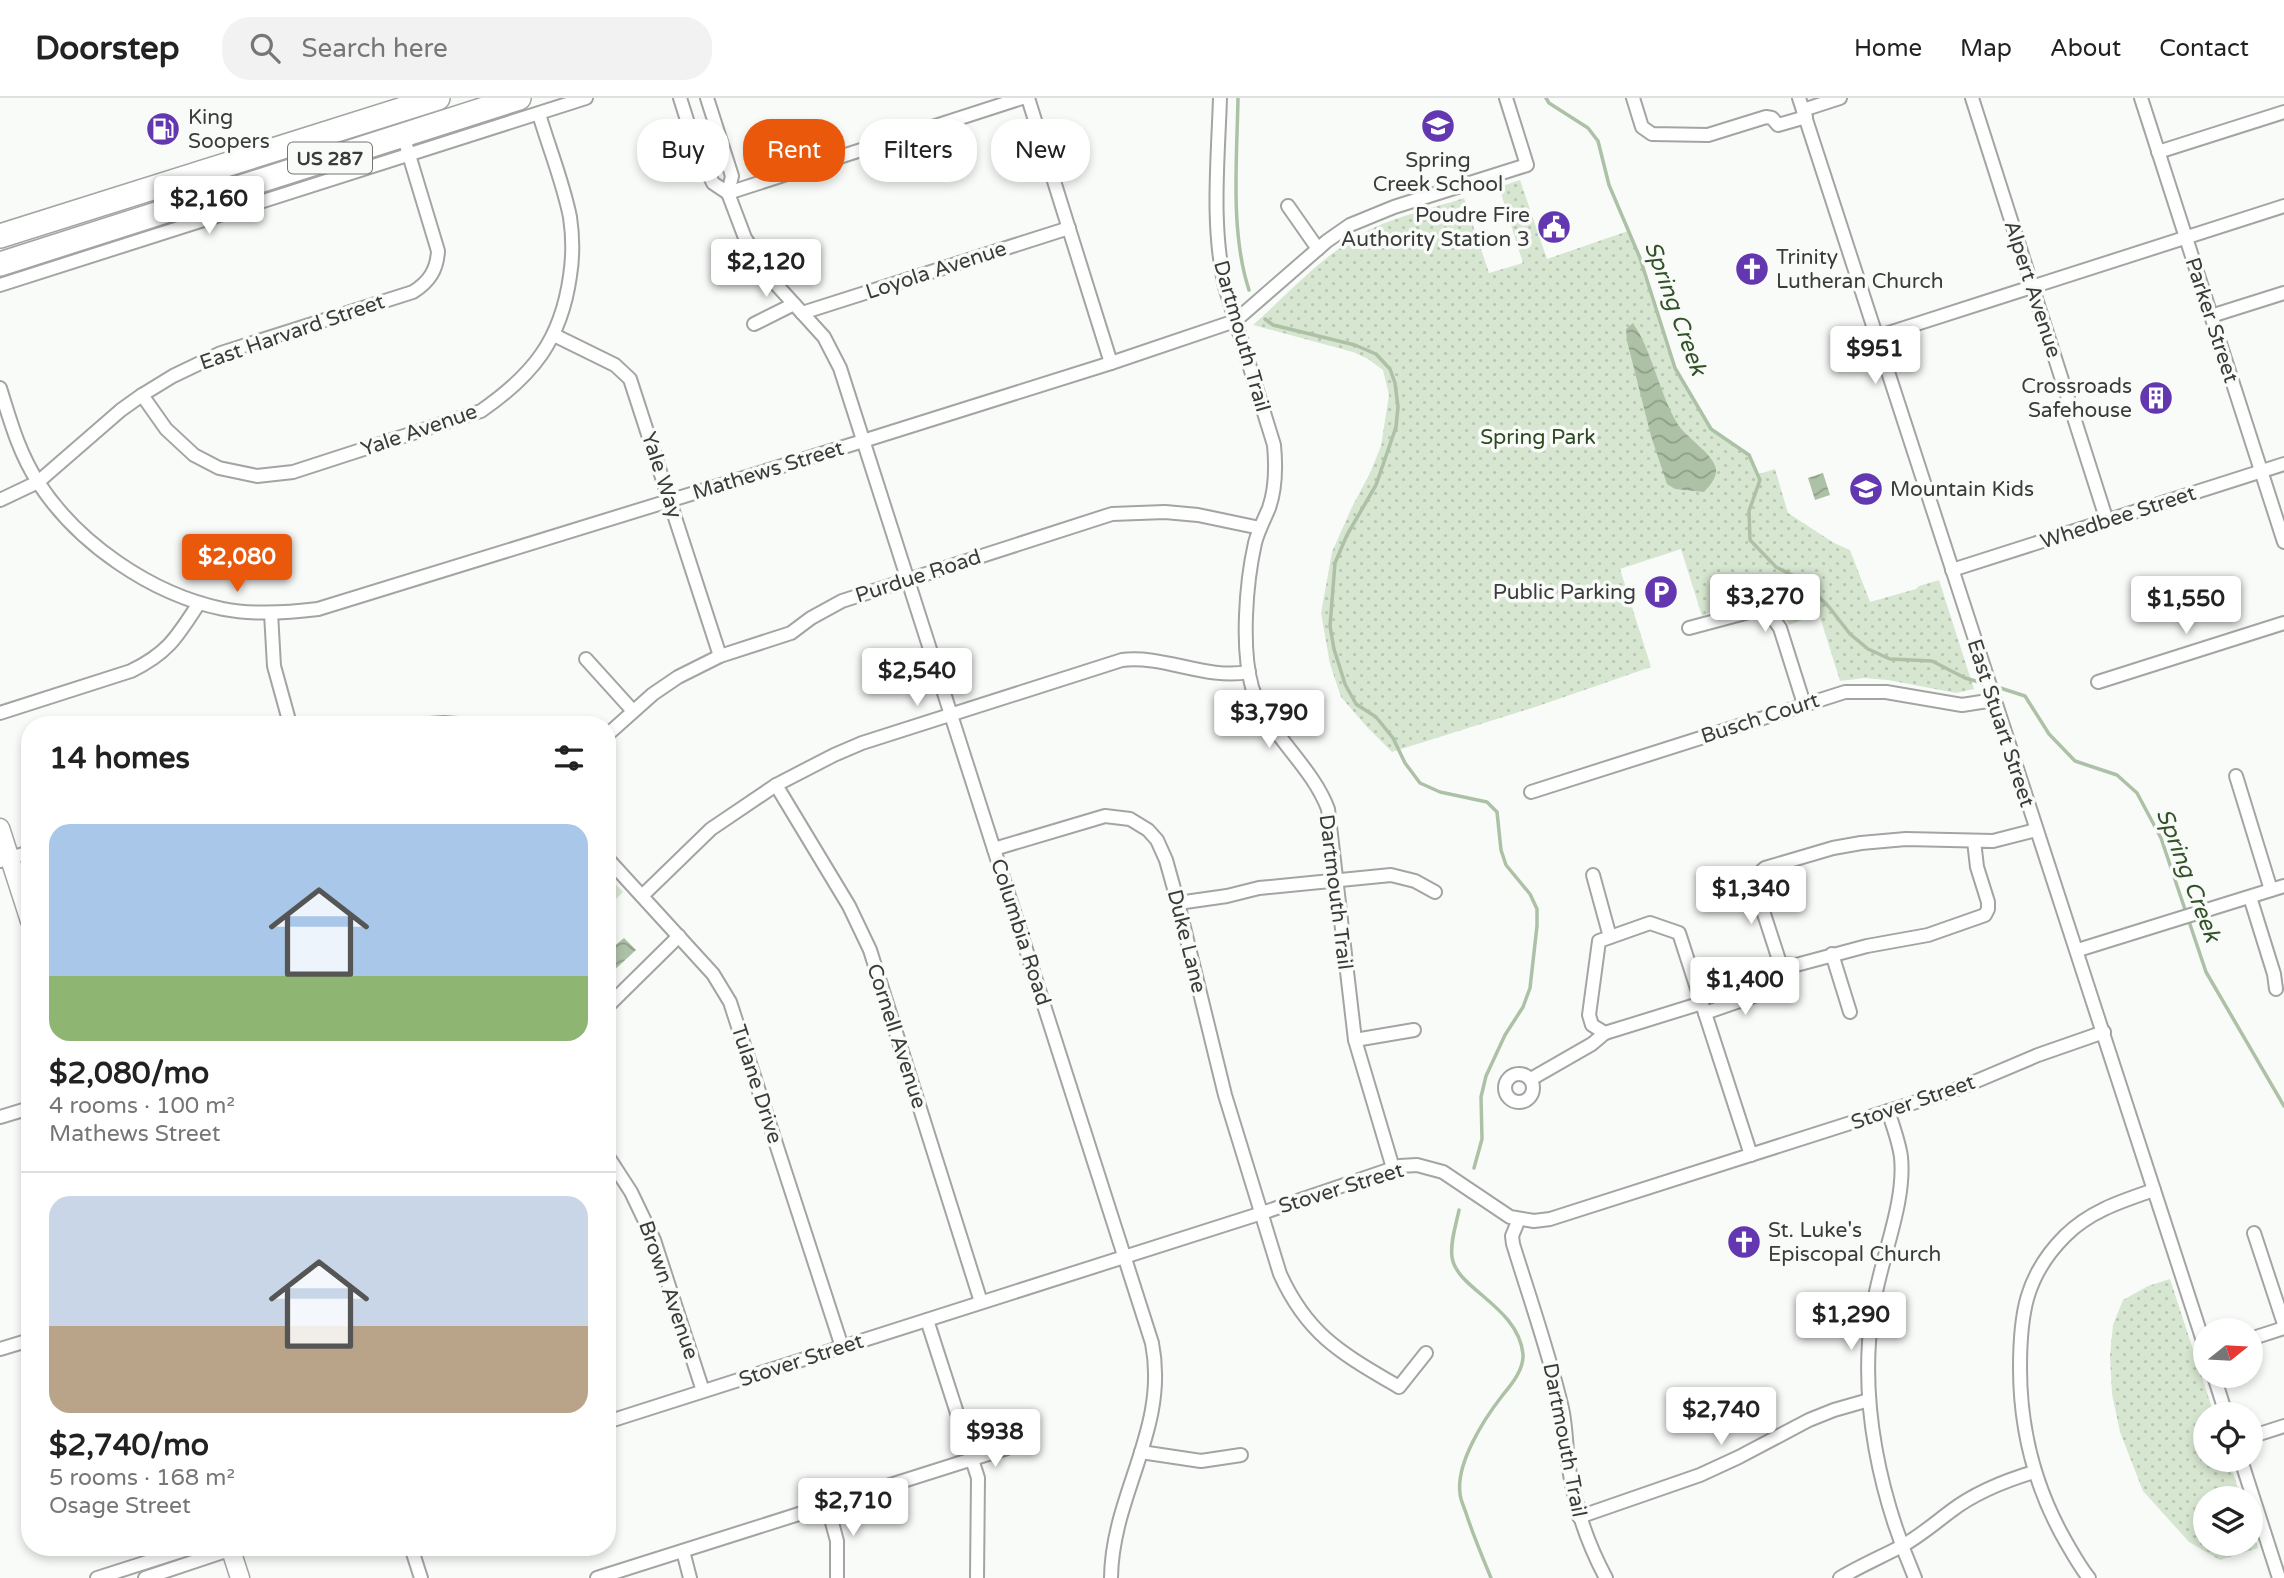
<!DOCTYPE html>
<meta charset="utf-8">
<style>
body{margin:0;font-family:"Varela Round",sans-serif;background:#f2f2f2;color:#222;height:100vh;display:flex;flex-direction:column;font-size:26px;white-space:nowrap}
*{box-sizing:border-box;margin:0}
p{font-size:23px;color:#767676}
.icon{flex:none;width:38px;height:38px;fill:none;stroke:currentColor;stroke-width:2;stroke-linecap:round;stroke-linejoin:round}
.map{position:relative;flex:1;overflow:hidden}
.panel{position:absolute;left:21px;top:618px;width:595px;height:840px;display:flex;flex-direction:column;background:#fff;border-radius:28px;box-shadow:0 4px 10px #0003}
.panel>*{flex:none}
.hud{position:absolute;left:637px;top:21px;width:665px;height:63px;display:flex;gap:14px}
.needle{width:46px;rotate:72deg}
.tools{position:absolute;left:2193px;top:1220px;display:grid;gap:14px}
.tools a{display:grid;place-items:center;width:70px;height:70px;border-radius:50%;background:#fff;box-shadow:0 4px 10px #0003;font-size:35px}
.price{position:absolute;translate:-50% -60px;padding:0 16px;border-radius:7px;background:#fff;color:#222;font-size:23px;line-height:46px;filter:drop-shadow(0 2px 4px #0008)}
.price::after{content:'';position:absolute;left:50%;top:42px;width:21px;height:16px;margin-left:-10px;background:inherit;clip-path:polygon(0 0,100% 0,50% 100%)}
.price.current{background:#ea580c;color:#fff}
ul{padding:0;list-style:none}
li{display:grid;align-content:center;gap:14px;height:371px;padding:0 28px}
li+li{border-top:2px solid #e0e0e0}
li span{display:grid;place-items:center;height:217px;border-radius:21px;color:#555}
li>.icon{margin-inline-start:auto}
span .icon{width:126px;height:126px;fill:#fffc;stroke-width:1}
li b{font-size:30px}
h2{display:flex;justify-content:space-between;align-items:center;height:84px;padding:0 28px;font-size:30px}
.chip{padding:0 24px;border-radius:28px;background:#fff;box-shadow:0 4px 10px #0003;font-size:24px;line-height:63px}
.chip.current{background:#ea580c;color:#fff}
header{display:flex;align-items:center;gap:42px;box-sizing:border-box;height:98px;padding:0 35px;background:#fff;border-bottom:2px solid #e0e0e0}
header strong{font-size:33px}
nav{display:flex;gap:38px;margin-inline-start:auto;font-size:24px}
.search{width:490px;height:63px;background:#f2f2f2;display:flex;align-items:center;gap:18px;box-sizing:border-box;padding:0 24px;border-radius:28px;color:#767676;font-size:26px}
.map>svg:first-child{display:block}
.park{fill:url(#park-dots)}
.water{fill:url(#water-waves)}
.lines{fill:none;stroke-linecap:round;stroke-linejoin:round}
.stream{stroke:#adc1a6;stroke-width:3.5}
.street-casing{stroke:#a3a5a2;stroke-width:16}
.secondary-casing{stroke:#a3a5a2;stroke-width:21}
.highway-casing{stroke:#a3a5a2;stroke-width:26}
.street{stroke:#fff;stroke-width:12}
.secondary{stroke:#fff;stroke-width:18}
.highway{stroke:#fff;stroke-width:23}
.labels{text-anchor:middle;stroke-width:7;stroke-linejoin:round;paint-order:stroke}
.shield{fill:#f9fbf9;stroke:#737573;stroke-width:2}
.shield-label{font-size:19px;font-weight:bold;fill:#3a3b3a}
.poi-label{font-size:21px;fill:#3a3b3a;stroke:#f9fbf9;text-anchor:start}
.street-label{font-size:21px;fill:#3a3b3a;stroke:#f9fbf9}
.park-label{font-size:21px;fill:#2c4921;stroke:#f9fbf9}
.water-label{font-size:23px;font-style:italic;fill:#345229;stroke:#f9fbf9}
</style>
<header>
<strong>Doorstep</strong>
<div class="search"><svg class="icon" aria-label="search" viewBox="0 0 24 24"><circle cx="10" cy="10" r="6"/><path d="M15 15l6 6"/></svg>Search here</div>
<nav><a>Home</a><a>Map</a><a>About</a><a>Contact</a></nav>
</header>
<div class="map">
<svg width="2284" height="1480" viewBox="0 0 2284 1480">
<defs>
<pattern id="park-dots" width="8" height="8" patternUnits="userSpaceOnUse" patternTransform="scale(1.75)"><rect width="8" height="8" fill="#d7e6d1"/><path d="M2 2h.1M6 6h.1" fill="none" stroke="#b9c6b4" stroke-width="1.8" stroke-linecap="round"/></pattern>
<pattern id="water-waves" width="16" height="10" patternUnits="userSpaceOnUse" patternTransform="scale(1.75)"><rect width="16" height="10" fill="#adc1a6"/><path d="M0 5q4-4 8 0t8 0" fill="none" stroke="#8e9e88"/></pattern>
</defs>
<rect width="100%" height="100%" fill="#f9fbf9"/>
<g class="park">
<path d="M1520,82L1547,161L1628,133L1641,160L1674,269L1711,332L1750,358L1756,377L1775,371L1788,415L1834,445L1850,452L1870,504L1916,491L1919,488L1939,482L1974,591L1956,595L1888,582L1864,580L1840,583L1819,516L1789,527C1786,521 1782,513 1777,508C1756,492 1724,511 1702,518L1681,451L1620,471L1651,569L1535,609L1392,654L1366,628L1341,599L1330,566L1321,515L1332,454L1352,409L1370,375L1381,348L1389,297L1383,272L1368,261L1353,254L1253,227C1290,194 1326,153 1371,131C1400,117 1434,110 1464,100L1489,175L1523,165L1499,89Z"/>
<polygon points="607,777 623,794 607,810"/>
<polygon points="2170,1181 2214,1316 2205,1316 2205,1362 2229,1362 2241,1400 2205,1400 2205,1446 2250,1446 2251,1428 2258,1450 2220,1462 2189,1444 2143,1393 2120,1334 2112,1296 2110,1258 2113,1227 2123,1202 2148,1188"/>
</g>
<g class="water">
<path d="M1633,225C1652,253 1659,294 1677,325C1686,340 1713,355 1716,371C1717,379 1710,388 1704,394L1675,391L1667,386L1651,338L1627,243L1626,231Z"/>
<polygon points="1823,375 1830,397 1815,402 1808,380"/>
<polygon points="624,840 636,852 609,877 607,854"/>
</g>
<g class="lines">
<g class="stream">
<path d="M1238,0C1237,61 1230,134 1249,192"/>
<polyline points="1546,0 1549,5 1588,30 1598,43 1609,87 1640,160 1675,270 1711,331 1749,357 1760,382 1749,413 1750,442 1776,469 1802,482 1829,509 1850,536 1868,551 1890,561 1932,563 1965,580 1986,586"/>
<polyline points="1265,221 1273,227 1355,247 1376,256 1390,271 1395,285 1398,309 1396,329 1376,387 1347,437 1335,465 1330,528 1334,551 1345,586 1356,606 1376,619 1393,640 1405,665 1420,685 1440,694 1487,704 1497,714 1501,752 1506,767 1530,796 1537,811 1537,828 1530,890 1523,909 1505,937 1486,978 1481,999 1482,1041 1474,1070"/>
<polyline points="1994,588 2025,598 2049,636 2075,663 2117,677 2137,695 2161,740 2206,874 2284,1008"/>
<path d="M1459,1112C1456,1127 1450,1144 1452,1159C1456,1191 1518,1208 1523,1256C1524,1272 1511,1287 1502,1298C1484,1321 1456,1365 1460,1395C1460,1401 1464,1409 1466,1415C1473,1437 1482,1458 1491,1480"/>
</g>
<g class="street-casing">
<g id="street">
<polyline points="680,0 693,41 713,85 728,95"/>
<path d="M707,0L732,78L728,95L745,140L774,184L824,239L840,270L1152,1245C1169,1331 1112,1396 1111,1480"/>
<polyline points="1028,0 1111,265"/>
<path d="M1220,0C1218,63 1211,127 1225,189L1274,347C1276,368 1276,390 1269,410C1264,422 1258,433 1255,445C1246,485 1241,550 1252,589C1267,636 1311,666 1328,711L1355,942L1393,1070"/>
<polyline points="1633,0 1642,29 1652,36 1708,37 1766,19 1772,20 1778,27 1806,19"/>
<polyline points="1799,0 2205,1249"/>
<polyline points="1972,0 2107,423"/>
<polyline points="2141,0 2284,444"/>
<polyline points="1803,12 1840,0"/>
<polyline points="2158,54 2284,14"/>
<polyline points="728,95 1022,0"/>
<polyline points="1288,108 1318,151"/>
<polyline points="0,187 586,0"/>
<polyline points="802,215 1069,130"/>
<polyline points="2211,218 2284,195"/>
<polyline points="754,226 794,206"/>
<polyline points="554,237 615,267 630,281 720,558"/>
<polyline points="1876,239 2284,108"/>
<path d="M0,290C10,322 19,355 38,384C77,445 151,496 223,511C254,517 286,515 318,511L863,343L1111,265L1235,223L1327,143L1350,127L1394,109L1527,67L1506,0"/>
<path d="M142,297L166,331L194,357L219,370L257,378L293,374L481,313C533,277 561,242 570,178C573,159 573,139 570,119C563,84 549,50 539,16"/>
<path d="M0,402L38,384L121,312L142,297L173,278L221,255L413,194C429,184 437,172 438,153L403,37"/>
<polyline points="1952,472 2284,366"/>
<polyline points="271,515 274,568 290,626"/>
<polyline points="1689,530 1749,514 1762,512 1770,516 1780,530 1804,606"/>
<polyline points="586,561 633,613"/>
<polyline points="2098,584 2284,525"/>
<path d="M0,615L131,573C168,555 177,539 199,505"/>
<polyline points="429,626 444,625 458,626"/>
<polyline points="607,637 653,596 678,579 720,558 791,535 811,520 842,503 1112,416 1165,414 1198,417 1260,430"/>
<polyline points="2236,678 2271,792"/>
<polyline points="776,687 849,808 870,852 981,1204"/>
<polyline points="1531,694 1845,594 1886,594 1962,607 1994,602"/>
<polyline points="1974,743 1977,769 1988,804 1988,811 1985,817 1928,837 1867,848 1796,867 1782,866 1779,862 1754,785 1756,778 1765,770 1833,750 1861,745 1906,741 1993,743 2036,732"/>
<path d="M994,751L1105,718L1130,721L1148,732L1157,742L1166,762L1178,805L1225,997L1280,1176C1308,1238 1343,1256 1399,1289L1426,1255"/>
<polyline points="607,760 713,876 730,904 842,1249"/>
<polyline points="0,763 30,754"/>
<polyline points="1593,777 1610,839"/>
<path d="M642,798L711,731L776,687L834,657L862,645L1122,562C1165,557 1205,582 1249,574"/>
<polyline points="2250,799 2274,876 2276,891"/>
<polyline points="1178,805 1227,798 1259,790 1391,777 1415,783 1435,794"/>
<polyline points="2078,852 2284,788"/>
<polyline points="1832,856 1850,914"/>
<polyline points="1702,905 1605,935 1592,927 1589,917 1599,843 1650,825 1679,835 1751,1057"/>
<polyline points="607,909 679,838"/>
<polyline points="1705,915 1774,891"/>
<polyline points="1355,942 1414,932"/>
<circle cx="1519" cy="990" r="14"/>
<polyline points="1531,981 1592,946 1605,935"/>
<path d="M1888,1013C1893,1028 1899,1044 1901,1059C1906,1108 1878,1166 1872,1216C1859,1305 1880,1398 1915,1480"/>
<polyline points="0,1019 30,1010"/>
<polyline points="607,1057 631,1094 654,1142 703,1293"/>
<path d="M1519,1121L1512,1138L1513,1146C1530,1201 1549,1255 1562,1310C1566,1328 1566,1346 1568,1364C1574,1406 1586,1443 1606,1480"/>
<polyline points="2254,1135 2284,1226"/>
<polyline points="927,1222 978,1380 977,1480"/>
<polyline points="2250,1241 2284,1230"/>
<polyline points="0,1251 30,1242"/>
<polyline points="2214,1278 2226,1316"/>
<polyline points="607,1324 1262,1115 1400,1068 1417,1067 1443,1074 1510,1119 1534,1123 1550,1121 1960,990 2038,957 2104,934"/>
<polyline points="2250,1339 2284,1328"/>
<polyline points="1141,1354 1201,1363 1241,1357"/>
<polyline points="2241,1362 2279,1480"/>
<polyline points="827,1406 837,1443 837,1480"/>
<polyline points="1579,1419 1700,1377 1739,1359 1809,1322 1834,1312 1869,1302"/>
<polyline points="411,1449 421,1480"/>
<polyline points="683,1453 690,1480"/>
<polyline points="97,1480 194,1449"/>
<polyline points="145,1480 238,1449"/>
<polyline points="597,1480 1007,1350"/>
<path d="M1840,1480C1860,1468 1881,1459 1902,1448C1920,1438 1935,1425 1951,1413C1976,1394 2004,1383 2034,1374"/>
<path d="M2089,1480C2080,1469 2073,1456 2066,1444C2035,1390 2020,1333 2020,1270C2020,1217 2025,1178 2065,1138C2090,1113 2122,1103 2154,1092"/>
</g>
</g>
<g class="secondary-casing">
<g id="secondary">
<polyline points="0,730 30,823"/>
<polyline points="230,1449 240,1480"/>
</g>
</g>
<g class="highway-casing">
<g id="highway">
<polyline points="0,138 438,0"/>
<polyline points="0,166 519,0"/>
</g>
</g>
<use href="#street" class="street"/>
<use href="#secondary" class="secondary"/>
<use href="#highway" class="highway"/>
</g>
<defs>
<g id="school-disc" transform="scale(1.75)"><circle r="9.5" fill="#6337af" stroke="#f9fbf9"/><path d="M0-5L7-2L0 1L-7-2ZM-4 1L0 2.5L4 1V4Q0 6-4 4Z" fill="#fff"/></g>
<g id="fuel-disc" transform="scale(1.75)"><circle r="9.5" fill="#6337af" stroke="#f9fbf9"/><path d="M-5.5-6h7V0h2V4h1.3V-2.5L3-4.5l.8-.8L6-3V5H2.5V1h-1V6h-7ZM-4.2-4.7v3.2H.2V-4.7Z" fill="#fff"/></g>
<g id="civic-disc" transform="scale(1.75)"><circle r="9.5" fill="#6337af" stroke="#f9fbf9"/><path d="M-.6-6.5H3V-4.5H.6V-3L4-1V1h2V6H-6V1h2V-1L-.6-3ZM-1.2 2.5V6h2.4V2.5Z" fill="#fff"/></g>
<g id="church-disc" transform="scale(1.75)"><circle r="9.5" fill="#6337af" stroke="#f9fbf9"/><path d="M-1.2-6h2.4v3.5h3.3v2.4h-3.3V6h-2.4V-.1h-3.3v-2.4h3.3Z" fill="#fff"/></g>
<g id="building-disc" transform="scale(1.75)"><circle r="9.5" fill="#6337af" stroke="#f9fbf9"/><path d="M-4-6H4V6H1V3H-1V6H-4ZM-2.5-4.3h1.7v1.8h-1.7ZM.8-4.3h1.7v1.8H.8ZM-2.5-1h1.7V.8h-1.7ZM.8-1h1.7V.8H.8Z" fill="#fff"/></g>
<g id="parking-disc" transform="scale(1.75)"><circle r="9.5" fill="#6337af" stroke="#f9fbf9"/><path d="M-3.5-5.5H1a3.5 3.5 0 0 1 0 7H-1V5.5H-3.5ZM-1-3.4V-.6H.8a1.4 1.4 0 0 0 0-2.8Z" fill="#fff"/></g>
</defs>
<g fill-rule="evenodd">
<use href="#school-disc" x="1438" y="28"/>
<use href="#fuel-disc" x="163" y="31"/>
<use href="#civic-disc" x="1554" y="129"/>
<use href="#church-disc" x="1752" y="171"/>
<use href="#building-disc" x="2156" y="300"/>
<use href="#school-disc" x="1866" y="391"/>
<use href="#parking-disc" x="1661" y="494"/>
<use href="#church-disc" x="1744" y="1144"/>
</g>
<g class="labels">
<rect class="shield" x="288" y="44.5" width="84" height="31" rx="5"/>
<g class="shield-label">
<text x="330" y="67">US 287</text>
</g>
<g class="poi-label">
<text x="188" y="26">King<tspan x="188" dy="24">Soopers</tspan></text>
<text x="1438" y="69" text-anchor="middle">Spring<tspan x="1438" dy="24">Creek School</tspan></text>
<text x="1530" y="124" text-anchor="end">Poudre Fire<tspan x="1530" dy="24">Authority Station 3</tspan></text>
<text x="1776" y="166">Trinity<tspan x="1776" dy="24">Lutheran Church</tspan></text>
<text x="2132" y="295" text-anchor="end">Crossroads<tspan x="2132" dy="24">Safehouse</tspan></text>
<text x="1890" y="398">Mountain Kids</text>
<text x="1636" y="501" text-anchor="end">Public Parking</text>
<text x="1768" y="1139">St. Luke's<tspan x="1768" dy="24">Episcopal Church</tspan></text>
</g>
<g class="street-label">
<text transform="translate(936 172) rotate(-18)" y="7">Loyola Avenue</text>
<text transform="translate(2033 191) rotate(72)" y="7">Alpert Avenue</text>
<text transform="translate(2212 222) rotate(72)" y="7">Parker Street</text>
<text transform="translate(292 234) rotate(-19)" y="7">East Harvard Street</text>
<text transform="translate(1242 238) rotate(74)" y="7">Dartmouth Trail</text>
<text transform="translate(419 332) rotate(-19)" y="7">Yale Avenue</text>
<text transform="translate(768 372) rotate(-17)" y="7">Mathews Street</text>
<text transform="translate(662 377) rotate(72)" y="7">Yale Way</text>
<text transform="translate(2118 419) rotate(-18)" y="7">Whedbee Street</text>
<text transform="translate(918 478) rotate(-18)" y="7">Purdue Road</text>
<text transform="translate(1760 620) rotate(-18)" y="7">Busch Court</text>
<text transform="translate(2001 625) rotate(72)" y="7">East Stuart Street</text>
<text transform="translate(1336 794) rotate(83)" y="7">Dartmouth Trail</text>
<text transform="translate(1021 834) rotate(72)" y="7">Columbia Road</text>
<text transform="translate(1187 843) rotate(76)" y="7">Duke Lane</text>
<text transform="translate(897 938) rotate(72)" y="7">Cornell Avenue</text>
<text transform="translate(757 986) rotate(72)" y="7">Tulane Drive</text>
<text transform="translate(1913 1004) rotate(-19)" y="7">Stover Street</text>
<text transform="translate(1341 1090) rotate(-17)" y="7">Stover Street</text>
<text transform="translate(669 1192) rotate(71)" y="7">Brown Avenue</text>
<text transform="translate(801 1262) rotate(-18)" y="7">Stover Street</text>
<text transform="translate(1565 1342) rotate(79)" y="7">Dartmouth Trail</text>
</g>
<g class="park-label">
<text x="1538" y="346">Spring Park</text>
</g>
<g class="water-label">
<text transform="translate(1676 210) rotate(70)" y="8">Spring Creek</text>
<text transform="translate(2189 777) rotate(69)" y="8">Spring Creek</text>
</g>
</g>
</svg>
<div class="tools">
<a><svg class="needle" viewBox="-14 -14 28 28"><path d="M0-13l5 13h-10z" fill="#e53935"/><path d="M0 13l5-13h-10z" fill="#767676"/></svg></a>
<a><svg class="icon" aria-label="locate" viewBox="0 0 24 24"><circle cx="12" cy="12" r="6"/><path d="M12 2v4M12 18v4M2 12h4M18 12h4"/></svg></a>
<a><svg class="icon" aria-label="layers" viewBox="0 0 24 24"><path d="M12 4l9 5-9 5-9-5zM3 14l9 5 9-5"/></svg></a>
</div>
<b class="price" style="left:209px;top:138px">$2,160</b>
<b class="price" style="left:766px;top:201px">$2,120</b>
<b class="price" style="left:1875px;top:288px">$951</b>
<b class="price current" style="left:237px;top:496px">$2,080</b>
<b class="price" style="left:1765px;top:536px">$3,270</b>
<b class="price" style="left:2186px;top:538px">$1,550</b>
<b class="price" style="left:917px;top:610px">$2,540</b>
<b class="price" style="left:1269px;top:652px">$3,790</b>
<b class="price" style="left:1751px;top:828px">$1,340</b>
<b class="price" style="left:1745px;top:919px">$1,400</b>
<b class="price" style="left:1851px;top:1254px">$1,290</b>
<b class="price" style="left:1721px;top:1349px">$2,740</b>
<b class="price" style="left:995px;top:1371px">$938</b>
<b class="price" style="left:853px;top:1440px">$2,710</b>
<div class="hud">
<a class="chip">Buy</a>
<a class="chip current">Rent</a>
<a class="chip">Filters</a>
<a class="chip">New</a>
</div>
<section class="panel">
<h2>14 homes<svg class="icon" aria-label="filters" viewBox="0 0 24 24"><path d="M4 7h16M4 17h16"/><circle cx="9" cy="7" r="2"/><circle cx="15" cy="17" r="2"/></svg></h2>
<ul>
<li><span style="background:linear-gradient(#a9c7e8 70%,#8fb573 0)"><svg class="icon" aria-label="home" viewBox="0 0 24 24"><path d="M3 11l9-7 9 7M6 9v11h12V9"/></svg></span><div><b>$2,080/mo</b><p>4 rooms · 100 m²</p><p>Mathews Street</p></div></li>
<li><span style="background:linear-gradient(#c9d6e8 60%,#b9a48a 0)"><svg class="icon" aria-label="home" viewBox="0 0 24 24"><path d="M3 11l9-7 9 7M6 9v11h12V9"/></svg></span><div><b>$2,740/mo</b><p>5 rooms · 168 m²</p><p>Osage Street</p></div></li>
</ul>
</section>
</div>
